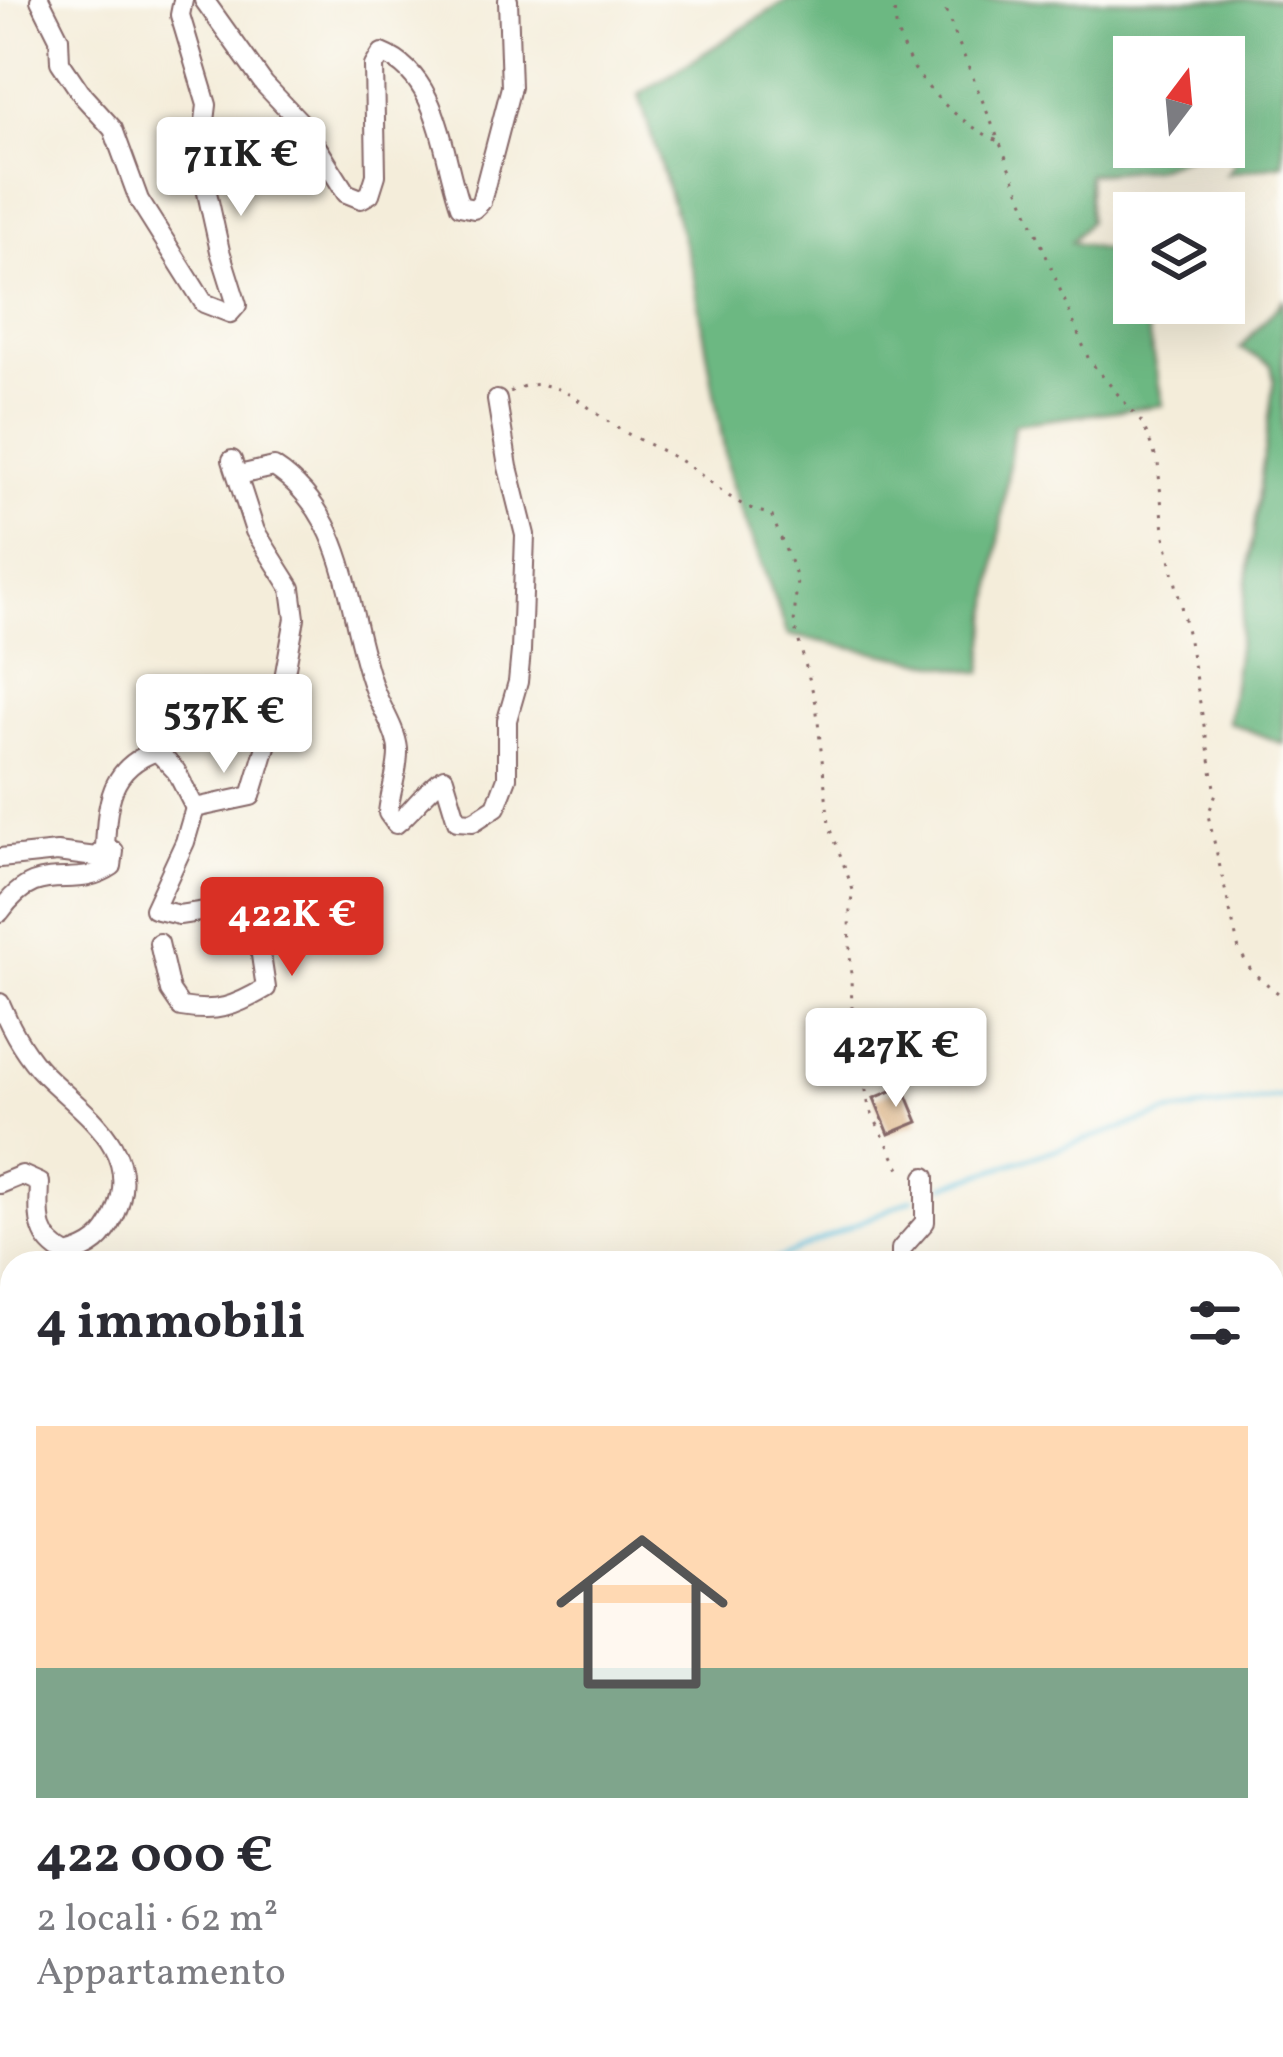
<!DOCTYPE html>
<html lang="it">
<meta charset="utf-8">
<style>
body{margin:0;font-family:Vollkorn,serif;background:#f2f2f3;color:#2b2b33;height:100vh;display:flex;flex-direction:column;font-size:45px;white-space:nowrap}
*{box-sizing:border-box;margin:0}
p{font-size:39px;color:#7c7c81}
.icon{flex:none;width:66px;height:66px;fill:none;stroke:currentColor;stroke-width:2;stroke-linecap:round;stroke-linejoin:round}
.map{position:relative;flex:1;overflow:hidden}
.drawer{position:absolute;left:0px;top:1251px;width:1284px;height:807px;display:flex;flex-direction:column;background:#fff;border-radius:36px 36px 0 0;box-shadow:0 12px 48px #0002}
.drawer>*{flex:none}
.needle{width:78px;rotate:16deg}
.tools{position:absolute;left:1113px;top:36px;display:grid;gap:24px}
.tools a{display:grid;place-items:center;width:132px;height:132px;border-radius:0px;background:#fff;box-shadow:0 12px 48px #0002;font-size:60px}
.price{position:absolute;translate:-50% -102px;padding:0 27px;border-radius:12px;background:#fff;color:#222;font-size:39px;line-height:78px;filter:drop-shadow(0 3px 6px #0008)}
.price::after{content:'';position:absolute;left:50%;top:72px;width:36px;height:27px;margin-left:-18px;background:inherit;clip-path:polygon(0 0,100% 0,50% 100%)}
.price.selected{background:#d93025;color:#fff}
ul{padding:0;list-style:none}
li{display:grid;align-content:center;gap:24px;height:636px;padding:0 36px}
li span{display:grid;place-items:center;height:372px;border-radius:0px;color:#555}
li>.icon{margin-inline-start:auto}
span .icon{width:216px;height:216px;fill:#fffc;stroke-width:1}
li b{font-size:51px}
h2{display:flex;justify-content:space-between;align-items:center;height:144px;padding:0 36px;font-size:51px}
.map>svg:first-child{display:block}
.forest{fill:#6cb882;stroke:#5b6c56;stroke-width:3}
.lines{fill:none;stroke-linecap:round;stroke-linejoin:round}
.stream{stroke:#5fbfdd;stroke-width:4.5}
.building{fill:#cf995d}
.street-casing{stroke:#866768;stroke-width:22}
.path{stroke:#866768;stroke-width:3;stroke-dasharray:3 9;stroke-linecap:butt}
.street{stroke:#fff;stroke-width:18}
</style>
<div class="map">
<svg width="1283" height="2057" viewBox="0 0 1283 2057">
<rect width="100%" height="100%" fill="#fdfcf7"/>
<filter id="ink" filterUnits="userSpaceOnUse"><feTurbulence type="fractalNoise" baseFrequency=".00833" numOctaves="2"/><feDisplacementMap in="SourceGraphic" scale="24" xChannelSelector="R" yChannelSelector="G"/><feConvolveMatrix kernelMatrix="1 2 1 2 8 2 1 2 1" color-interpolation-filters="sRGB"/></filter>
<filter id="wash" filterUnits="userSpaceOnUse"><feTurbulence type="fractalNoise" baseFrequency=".004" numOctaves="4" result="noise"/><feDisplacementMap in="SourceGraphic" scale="48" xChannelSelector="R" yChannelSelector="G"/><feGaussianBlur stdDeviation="2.7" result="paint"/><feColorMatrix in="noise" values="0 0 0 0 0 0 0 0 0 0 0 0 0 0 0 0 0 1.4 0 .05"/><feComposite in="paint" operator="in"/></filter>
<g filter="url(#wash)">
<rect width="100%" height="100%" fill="#f4edda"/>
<g class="forest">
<polygon points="787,0 1283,0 1283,164 1227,174 1237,160 1224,147 1224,57 1134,57 1134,147 1215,147 1153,169 1088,174 1089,221 1071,242 1132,257 1134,303 1142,303 1163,405 1014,424 982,673 788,635 729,477 693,272 639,95"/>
<polygon points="1283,300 1283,744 1228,722 1274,380 1271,365 1240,348"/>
<polygon points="0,1448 12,1449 12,1662 0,1662"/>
<polygon points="54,2046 246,2046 301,2057 56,2057"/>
<polygon points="823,2046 998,2046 1025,2057 821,2057"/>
</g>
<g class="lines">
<g class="stream">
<polyline points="944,1186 1167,1113 1283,1097"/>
<polyline points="768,1263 912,1199"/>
<polyline points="0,1586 12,1593"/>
<polyline points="844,2053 876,2057"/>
</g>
</g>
<g id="blocks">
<polygon class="building" points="903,1086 918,1122 889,1134 874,1098"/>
</g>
</g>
<g filter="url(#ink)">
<use href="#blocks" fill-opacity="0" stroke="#866768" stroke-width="3"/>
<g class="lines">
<g class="street-casing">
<g id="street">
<polyline points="40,0 59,38 60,62 83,96 113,129 139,200 204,303 230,313 237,305 220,251 200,161 207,105 180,15 183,0"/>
<path d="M204,0L264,84L303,125L346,193L361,199L370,194L376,175L374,66L382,53C440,76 442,155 460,206L474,209L481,202L511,87L508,0"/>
<path d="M239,475L274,467C351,517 345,611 374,689C381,708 396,729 398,749C399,770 390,792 388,813L396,824C414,810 425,790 444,778L457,821L473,822L496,807L507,778V720L518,682L521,651L525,535L508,467L497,400"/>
<path d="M0,858L57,852L96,857L105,848C107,804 109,767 157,751L176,771L195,808L251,796L280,700L295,618L291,588L255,531L232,460"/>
<path d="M0,912C40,855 71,894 112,866L114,851L105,848"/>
<path d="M159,943L170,991L181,1007C217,1013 234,1007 266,988L255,916L246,905L179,915L154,909L185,842L195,808"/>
<path d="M0,1003C10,1027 26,1056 45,1075C83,1113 144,1149 115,1215C104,1239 92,1248 67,1255C35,1239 39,1215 40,1183L22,1175L0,1184"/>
<polyline points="901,1263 901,1249 925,1222 925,1177"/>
<polyline points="0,2028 12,2027"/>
<polyline points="48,2046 50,2057"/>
<polyline points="262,2046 302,2053 359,2046"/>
<polyline points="553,2046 577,2057"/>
<polyline points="823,2046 823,2057"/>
</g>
</g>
<g class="path">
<path d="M895,0C888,58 948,118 998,141"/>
<polyline points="941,0 1089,360 1143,424 1158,463 1164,532 1189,641 1216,793 1208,815 1239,950 1252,972 1283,997"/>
<path d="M510,392C549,370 580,402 610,423C633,439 660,448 684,463C715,483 734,508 771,514L797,578L794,624L816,703L829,824L853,890L849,918L852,1008L869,1108L901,1171L906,1173"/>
<polyline points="0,1756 12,1761"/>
</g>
<use href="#street" class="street"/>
</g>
</g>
</svg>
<div class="tools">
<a><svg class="needle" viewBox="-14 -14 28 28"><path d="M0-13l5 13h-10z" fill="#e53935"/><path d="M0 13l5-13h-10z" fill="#7c7c81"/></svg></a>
<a><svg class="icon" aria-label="layers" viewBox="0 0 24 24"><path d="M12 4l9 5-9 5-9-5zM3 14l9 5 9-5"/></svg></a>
</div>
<b class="price" style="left:241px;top:219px">711K €</b>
<b class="price" style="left:224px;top:776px">537K €</b>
<b class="price selected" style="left:292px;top:979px">422K €</b>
<b class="price" style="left:896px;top:1110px">427K €</b>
<section class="drawer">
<h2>4 immobili<svg class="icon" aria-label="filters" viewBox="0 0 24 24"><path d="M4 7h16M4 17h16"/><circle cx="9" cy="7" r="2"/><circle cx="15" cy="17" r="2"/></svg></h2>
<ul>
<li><span style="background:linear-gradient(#ffd9b3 65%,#7fa58c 0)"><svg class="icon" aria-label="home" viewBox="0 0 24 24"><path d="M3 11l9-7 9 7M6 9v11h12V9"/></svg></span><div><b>422 000 €</b><p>2 locali · 62 m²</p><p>Appartamento</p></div></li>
</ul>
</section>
</div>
